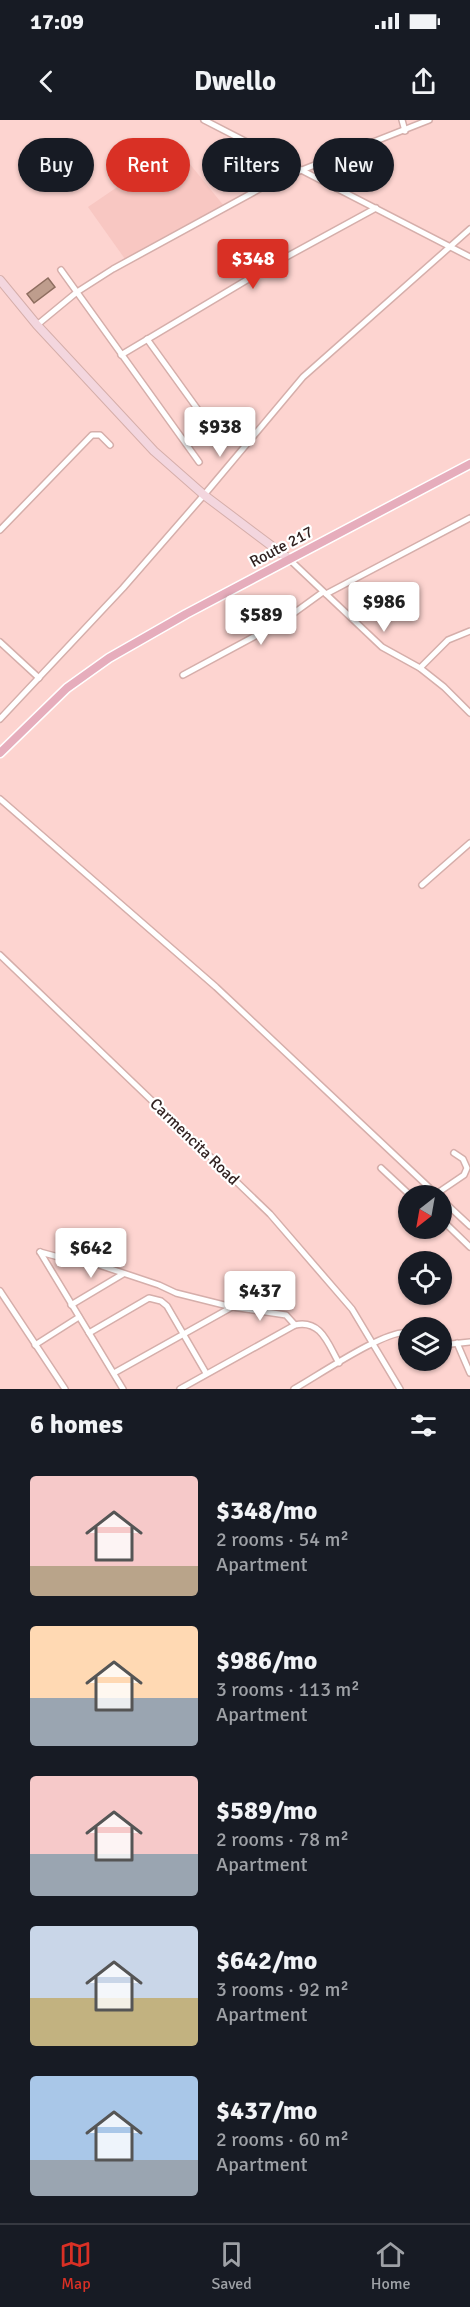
<!DOCTYPE html>
<meta charset="utf-8">
<style>
body{margin:0;font-family:Signika,sans-serif;background:#242831;color:#f1f3f6;height:100vh;display:flex;flex-direction:column;font-size:22px;white-space:nowrap}
*{box-sizing:border-box;margin:0}
p{font-size:20px;color:#9ea1a6}
.icon{flex:none;width:33px;height:33px;fill:none;stroke:currentColor;stroke-width:2;stroke-linecap:round;stroke-linejoin:round}
.map{position:relative;height:1269px;overflow:hidden}
.panel{display:flex;flex-direction:column;background:#171b24;flex:1}
.panel>*{flex:none}
.guide{position:absolute;left:18px;top:18px;width:435px;height:54px;display:flex;gap:12px}
.needle{width:39px;rotate:211deg}
.fabs{position:absolute;left:398px;top:1065px;display:grid;gap:12px}
.fabs a{display:grid;place-items:center;width:54px;height:54px;border-radius:50%;background:#171b24;box-shadow:0 2px 4px #0004;font-size:30px}
.price{position:absolute;translate:-50% -51px;padding:0 14px;border-radius:6px;background:#fff;color:#222;font-size:20px;line-height:39px;filter:drop-shadow(0 2px 3px #0008)}
.price::after{content:'';position:absolute;left:50%;top:36px;width:18px;height:14px;margin-left:-9px;background:inherit;clip-path:polygon(0 0,100% 0,50% 100%)}
.price.selected{background:#d93025;color:#fff}
ul{padding:0;list-style:none}
li{display:flex;align-items:center;gap:18px;height:150px;padding:0 30px}
li span{display:grid;place-items:center;flex:none;width:168px;height:120px;border-radius:6px;color:#555}
li>.icon{margin-inline-start:auto}
span .icon{width:72px;height:72px;fill:#fffc;stroke-width:1}
li b{font-size:26px}
h2{display:flex;justify-content:space-between;align-items:center;height:72px;padding:0 30px;font-size:26px}
.pill{padding:0 21px;border-radius:27px;background:#171b24;box-shadow:0 2px 4px #0004;font-size:21px;line-height:54px}
.pill.selected{background:#d93025;color:#fff}
.status{display:flex;justify-content:space-between;align-items:center;height:42px;padding:0 30px;background:#171b24;direction:ltr}
.status svg{height:16px;fill:currentColor}
header{display:flex;justify-content:space-between;align-items:center;height:78px;padding:0 30px;background:#171b24;font-size:27px;font-weight:800}
.menu{display:flex;justify-content:space-around;align-items:center;height:84px;border-top:2px solid #363941;background:#171b24;font-size:16px;color:#9ea1a6}
.menu a{display:grid;justify-items:center;gap:3px}
.menu .selected{color:#d93025}
.map>svg:first-child{display:block}
.built{fill:#f8c7c2}
.building{fill:#be9d8d;stroke:#8d6d5f;stroke-width:1.5}
.lines{fill:none;stroke-linecap:round;stroke-linejoin:round}
.street-casing{stroke:#d5aeaa;stroke-width:8}
.secondary-casing{stroke:#d5aeaa;stroke-width:10}
.primary-casing{stroke:#fff;stroke-width:11}
.street{stroke:#fff;stroke-width:5}
.secondary{stroke:#f3d6de;stroke-width:8}
.primary{stroke:#e6adbc;stroke-width:8}
.labels{text-anchor:middle;stroke-width:4.5;stroke-linejoin:round;paint-order:stroke}
.street-label{font-size:16px;fill:#312221;stroke:#fff}
</style>
<div class="status"><b>17:09</b><svg viewBox="0 0 49 12"><path d="M0 12V9h3v3zM5 12V6h3v6zM10 12V3h3v9zM15 12V0h3v12zM26 1h20v11H26zM47 4h2v5h-2z"/></svg></div>
<header><svg class="icon" aria-label="back" viewBox="0 0 24 24"><path d="M15 5l-7 7 7 7"/></svg>Dwello<svg class="icon" aria-label="share" viewBox="0 0 24 24"><path d="M12 15V3M7 8l5-5 5 5M5 13v7h14v-7"/></svg></header>
<div class="map">
<svg width="470" height="1269" viewBox="0 0 470 1269">
<rect width="100%" height="100%" fill="#fdd4d0"/>
<polygon class="built" points="176,27 224,86 125,139 88,87"/>
<polygon class="building" points="48,158 55,167 34,183 27,174"/>
<g class="lines">
<g class="street-casing">
<g id="street">
<polyline points="204,0 470,137"/>
<polyline points="402,0 405,11"/>
<polyline points="61,150 199,342"/>
<polyline points="37,205 77,172 113,149 274,61 429,0"/>
<polyline points="147,219 209,305"/>
<polyline points="121,235 277,142 376,88"/>
<polyline points="0,410 92,315 100,315 110,325"/>
<polyline points="289,439 382,527 420,548 444,567 470,593"/>
<polyline points="326,474 470,398"/>
<polyline points="0,522 39,558"/>
<polyline points="420,548 448,520 470,511"/>
<polyline points="183,555 283,501 323,472"/>
<polyline points="0,599 123,468 204,375 303,257 470,109"/>
<polyline points="0,679 216,867 435,1073 433,1076"/>
<polyline points="422,765 470,723"/>
<polyline points="0,835 270,1094 352,1189 400,1269"/>
<polyline points="381,1048 411,1076"/>
<polyline points="436,1074 464,1055 467,1048 463,1039 454,1033"/>
<polyline points="441,1079 470,1106"/>
<polyline points="441,1099 470,1127"/>
<polyline points="40,1132 81,1143 93,1143 159,1165 176,1173 232,1187 286,1195 295,1205"/>
<polyline points="40,1132 123,1269"/>
<polyline points="0,1171 65,1269"/>
<polyline points="71,1185 123,1154"/>
<polyline points="89,1213 149,1178 161,1181 167,1186 206,1253"/>
<polyline points="441,1221 451,1224 470,1222"/>
<polyline points="457,1223 470,1253"/>
<polyline points="35,1225 79,1197"/>
<polyline points="114,1253 232,1187"/>
<path d="M180,1269L295,1205C321,1199 328,1224 339,1243"/>
<path d="M294,1269C316,1257 387,1208 408,1213"/>
</g>
</g>
<g class="secondary-casing">
<polyline id="secondary" points="0,160 37,205 154,331 204,375 289,439"/>
</g>
<g class="primary-casing">
<polyline id="primary" points="0,633 67,568 109,538 186,494 470,344"/>
</g>
<use href="#street" class="street"/>
<use href="#secondary" class="secondary"/>
<use href="#primary" class="primary"/>
</g>
<g class="labels">
<g class="street-label">
<text transform="translate(281 426) rotate(-28)" y="6">Route 217</text>
<text transform="translate(195 1021) rotate(44)" y="6">Carmencita Road</text>
</g>
</g>
</svg>
<div class="fabs">
<a><svg class="needle" viewBox="-14 -14 28 28"><path d="M0-13l5 13h-10z" fill="#e53935"/><path d="M0 13l5-13h-10z" fill="#9ea1a6"/></svg></a>
<a><svg class="icon" aria-label="locate" viewBox="0 0 24 24"><circle cx="12" cy="12" r="6"/><path d="M12 2v4M12 18v4M2 12h4M18 12h4"/></svg></a>
<a><svg class="icon" aria-label="layers" viewBox="0 0 24 24"><path d="M12 4l9 5-9 5-9-5zM3 14l9 5 9-5"/></svg></a>
</div>
<b class="price selected" style="left:253px;top:170px">$348</b>
<b class="price" style="left:220px;top:338px">$938</b>
<b class="price" style="left:384px;top:513px">$986</b>
<b class="price" style="left:261px;top:526px">$589</b>
<b class="price" style="left:91px;top:1159px">$642</b>
<b class="price" style="left:260px;top:1202px">$437</b>
<div class="guide">
<a class="pill">Buy</a>
<a class="pill selected">Rent</a>
<a class="pill">Filters</a>
<a class="pill">New</a>
</div>
</div>
<section class="panel">
<h2>6 homes<svg class="icon" aria-label="filters" viewBox="0 0 24 24"><path d="M4 7h16M4 17h16"/><circle cx="9" cy="7" r="2"/><circle cx="15" cy="17" r="2"/></svg></h2>
<ul>
<li><span style="background:linear-gradient(#f6c9c9 75%,#b9a48a 0)"><svg class="icon" aria-label="home" viewBox="0 0 24 24"><path d="M3 11l9-7 9 7M6 9v11h12V9"/></svg></span><div><b>$348/mo</b><p>2 rooms · 54 m²</p><p>Apartment</p></div></li>
<li><span style="background:linear-gradient(#ffd9b3 60%,#9aa5b1 0)"><svg class="icon" aria-label="home" viewBox="0 0 24 24"><path d="M3 11l9-7 9 7M6 9v11h12V9"/></svg></span><div><b>$986/mo</b><p>3 rooms · 113 m²</p><p>Apartment</p></div></li>
<li><span style="background:linear-gradient(#f6c9c9 65%,#9aa5b1 0)"><svg class="icon" aria-label="home" viewBox="0 0 24 24"><path d="M3 11l9-7 9 7M6 9v11h12V9"/></svg></span><div><b>$589/mo</b><p>2 rooms · 78 m²</p><p>Apartment</p></div></li>
<li><span style="background:linear-gradient(#c9d6e8 60%,#c2b280 0)"><svg class="icon" aria-label="home" viewBox="0 0 24 24"><path d="M3 11l9-7 9 7M6 9v11h12V9"/></svg></span><div><b>$642/mo</b><p>3 rooms · 92 m²</p><p>Apartment</p></div></li>
<li><span style="background:linear-gradient(#a9c7e8 70%,#9aa5b1 0)"><svg class="icon" aria-label="home" viewBox="0 0 24 24"><path d="M3 11l9-7 9 7M6 9v11h12V9"/></svg></span><div><b>$437/mo</b><p>2 rooms · 60 m²</p><p>Apartment</p></div></li>
</ul>
</section>
<nav class="menu">
<a class="selected"><svg class="icon" aria-label="map" viewBox="0 0 24 24"><path d="M3 6l6-2 6 2 6-2v14l-6 2-6-2-6 2zM9 4v14M15 6v14"/></svg>Map</a>
<a><svg class="icon" aria-label="saved" viewBox="0 0 24 24"><path d="M7 4h10v16l-5-4-5 4z"/></svg>Saved</a>
<a><svg class="icon" aria-label="home" viewBox="0 0 24 24"><path d="M3 11l9-7 9 7M6 9v11h12V9"/></svg>Home</a>
</nav>
